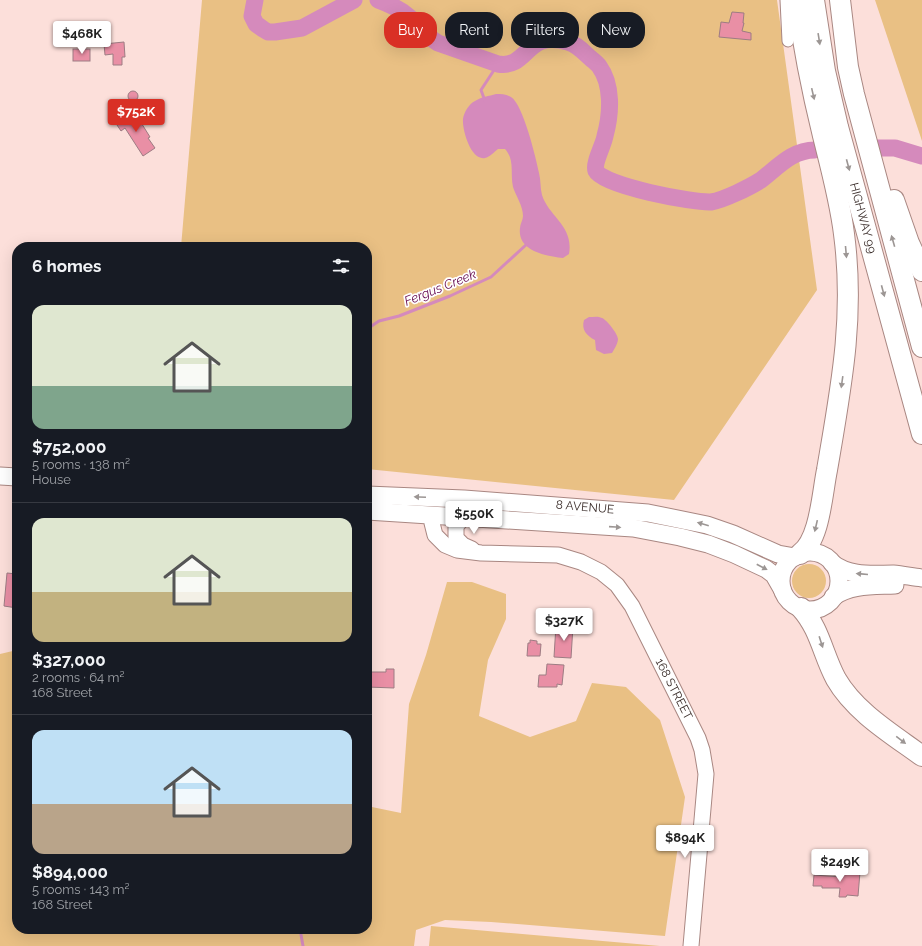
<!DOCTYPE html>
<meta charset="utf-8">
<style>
body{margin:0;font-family:Raleway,sans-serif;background:#242831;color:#f1f3f6;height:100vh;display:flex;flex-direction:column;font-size:15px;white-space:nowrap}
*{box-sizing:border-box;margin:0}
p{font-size:13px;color:#9ea1a6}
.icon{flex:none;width:22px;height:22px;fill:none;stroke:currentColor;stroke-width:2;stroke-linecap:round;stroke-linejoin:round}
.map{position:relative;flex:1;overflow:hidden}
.side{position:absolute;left:12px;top:242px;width:360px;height:692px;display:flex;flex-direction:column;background:#171b24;border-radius:16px;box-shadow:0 4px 16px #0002}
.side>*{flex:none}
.top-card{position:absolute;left:384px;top:12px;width:380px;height:36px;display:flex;gap:8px}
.price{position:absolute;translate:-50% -34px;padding:0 9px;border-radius:4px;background:#fff;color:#222;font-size:13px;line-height:26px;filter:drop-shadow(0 1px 2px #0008)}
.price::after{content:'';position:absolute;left:50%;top:24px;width:12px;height:9px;margin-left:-6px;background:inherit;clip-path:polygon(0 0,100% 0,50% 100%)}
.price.selected{background:#d93025;color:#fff}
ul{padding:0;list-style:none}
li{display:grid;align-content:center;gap:8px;height:212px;padding:0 20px}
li+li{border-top:1px solid #363941}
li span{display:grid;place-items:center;height:124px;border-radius:12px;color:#555}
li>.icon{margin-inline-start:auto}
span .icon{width:72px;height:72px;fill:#fffc;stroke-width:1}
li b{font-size:17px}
h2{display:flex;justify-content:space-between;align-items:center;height:48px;padding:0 20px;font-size:17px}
.chip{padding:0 14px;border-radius:16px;background:#171b24;box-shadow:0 4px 16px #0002;font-size:14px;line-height:36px}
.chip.selected{background:#d93025;color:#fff}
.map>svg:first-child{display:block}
.green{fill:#e9c084}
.water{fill:#d58abc}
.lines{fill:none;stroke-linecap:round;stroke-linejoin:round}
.stream{stroke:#d58abc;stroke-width:3}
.river{stroke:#d58abc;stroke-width:17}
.building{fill:#e98fa5;stroke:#9d7c83}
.minor-casing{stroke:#a98782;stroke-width:13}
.secondary-casing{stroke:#a98782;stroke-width:17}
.primary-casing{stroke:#a98782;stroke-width:19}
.motorway-casing{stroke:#a98782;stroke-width:22}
.minor{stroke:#fff;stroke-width:11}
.secondary{stroke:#fff;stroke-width:15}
.primary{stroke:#fff;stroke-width:17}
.motorway{stroke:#fff;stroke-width:20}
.oneway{fill:#9c9694}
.labels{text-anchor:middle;stroke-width:3.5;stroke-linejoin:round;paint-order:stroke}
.street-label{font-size:12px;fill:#3a2d2a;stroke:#fff}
.water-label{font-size:13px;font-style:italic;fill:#64084f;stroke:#fff}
</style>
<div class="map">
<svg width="922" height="946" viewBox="0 0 922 946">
<rect width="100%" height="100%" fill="#fcdfda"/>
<g class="green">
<polygon points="202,0 777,0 817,290 674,500 367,469 367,247 181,247"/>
<polygon points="875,0 922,0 922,141"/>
<circle cx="809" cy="581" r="17"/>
<polygon points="447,582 472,582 506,594 506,619 488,660 479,716 530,737 576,721 592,683 626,687 660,720 685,797 665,936 491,922 445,920 416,930 414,946 0,946 0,654 17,650 17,929 367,929 367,806 401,813 409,704 426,655"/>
<polygon points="431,926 660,946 429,946"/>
</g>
<g class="water">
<path d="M496,94C501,94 506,94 511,97C523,104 536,158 539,173C541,180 540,188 542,195C549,217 574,226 569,254L563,258C546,256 517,251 520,228C520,224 523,220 523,216C523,206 516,196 513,187C510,173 515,160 505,149H498C494,152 490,157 485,158C471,161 462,130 463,119C464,112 469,104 475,101C481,97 489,96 496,94Z"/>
<path d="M589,317C594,317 598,316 602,318C606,319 618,334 618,339C618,343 614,350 612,353L604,354L596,350L595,340C587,336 581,330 584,320Z"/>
</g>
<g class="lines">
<g class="stream">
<polyline points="485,101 481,90 498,64"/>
<polyline points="367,329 379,321 399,316 450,296 491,277 527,244"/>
<polyline points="300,929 303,946"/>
</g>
<g class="river">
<polyline points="255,0 252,16 256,24 263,29 268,32 275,32 302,28 354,0"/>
<path d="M378,0C389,4 399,8 408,16C419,25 425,36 438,43L498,64C529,69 525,29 568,42C575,44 582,50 587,55C591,59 596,62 599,66C613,85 611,114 605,136C604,144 593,163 596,171C603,186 694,203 711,202C724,200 750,187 761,180C778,167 792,150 815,150"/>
<polyline points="877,148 895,148 922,156"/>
</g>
</g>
<g class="building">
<polygon points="732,12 744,13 743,23 744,23 742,31 751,33 751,40 719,37 721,22 729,23"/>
<polygon points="124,42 125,57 122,57 122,65 113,65 113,54 105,55 104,44"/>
<rect x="73" y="49" width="17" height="12"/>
<circle cx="133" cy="96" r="5"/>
<polygon points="131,112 138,123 140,121 150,137 148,138 155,148 143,156 125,128 121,131 115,122"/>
<polygon points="7,573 17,574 17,608 4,606"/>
<polygon points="556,625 573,626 571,658 554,657"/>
<polygon points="530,640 537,641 537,644 541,644 540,656 527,656 528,643 530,643"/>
<polygon points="547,664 564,665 562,685 557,684 557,687 538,687 539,675 546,675"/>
<polygon points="386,669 394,669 394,688 367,687 368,672 386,672"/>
<polygon points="846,871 860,872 858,896 847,895 846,897 839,897 840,888 822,888 822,886 813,886 814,875 841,877 841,875 845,875"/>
</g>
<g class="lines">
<g class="minor-casing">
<polyline id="minor" points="786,0 788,41"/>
</g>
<g class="secondary-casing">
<g id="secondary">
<polyline points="432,515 432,523 435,535 445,545 457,550 481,553 558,555 581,562 601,572 617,585 632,606 698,738 702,750 706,774 691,946"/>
<polyline points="464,517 456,526 456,538 463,545 472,549"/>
</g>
</g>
<g class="primary-casing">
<g id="primary">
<polyline points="0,476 17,477"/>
<polyline points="367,495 464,499 648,513 707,525 733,534 778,554 795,557"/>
<polyline points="367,511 633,528 680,537 708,544 734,554 766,569 774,575 782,589"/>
<circle cx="810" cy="581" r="29"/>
<path d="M832,563C850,577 872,574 893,574C903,575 913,577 922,578"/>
<path d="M833,597C851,584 874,586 895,585"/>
</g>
</g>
<g class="motorway-casing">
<g id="motorway">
<path d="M797,0C803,46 812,91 823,136C831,168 840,201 844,234C855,317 841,388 827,470C822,494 820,540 800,554"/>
<polyline points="814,0 825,71 838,127 922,434"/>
<polyline points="840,0 848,67 854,94 922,347"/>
<polyline points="894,200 909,243 922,271"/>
<path d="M801,608C820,629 823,655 836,679C855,712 892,734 922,756"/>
</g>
</g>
<use href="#minor" class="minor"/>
<use href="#secondary" class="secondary"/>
<use href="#primary" class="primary"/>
<use href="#motorway" class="motorway"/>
</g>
<defs><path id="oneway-solid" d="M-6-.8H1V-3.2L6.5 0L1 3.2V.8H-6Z"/></defs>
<g class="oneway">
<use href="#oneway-solid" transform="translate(819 39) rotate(81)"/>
<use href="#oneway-solid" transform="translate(813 94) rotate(77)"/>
<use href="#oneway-solid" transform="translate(848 165) rotate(75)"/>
<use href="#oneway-solid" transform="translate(893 241) rotate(-106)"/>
<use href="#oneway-solid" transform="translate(846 252) rotate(85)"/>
<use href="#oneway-solid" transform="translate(883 291) rotate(75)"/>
<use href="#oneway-solid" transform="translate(842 382) rotate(98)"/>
<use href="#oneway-solid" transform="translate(420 497) rotate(-178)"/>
<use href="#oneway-solid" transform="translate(703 524) rotate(-164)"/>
<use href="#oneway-solid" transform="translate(816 526) rotate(103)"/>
<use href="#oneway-solid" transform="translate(615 527) rotate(4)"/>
<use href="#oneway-solid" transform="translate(762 567) rotate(28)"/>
<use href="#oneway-solid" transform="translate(862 574) rotate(-175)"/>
<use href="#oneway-solid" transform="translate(821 642) rotate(72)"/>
<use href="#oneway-solid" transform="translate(901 740) rotate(37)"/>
</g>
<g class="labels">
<g class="street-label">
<text transform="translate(863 218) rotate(75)" y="4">HIGHWAY 99</text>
<text transform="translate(585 507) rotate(5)" y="4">8 AVENUE</text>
<text transform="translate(674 689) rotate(63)" y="4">168 STREET</text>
</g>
<g class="water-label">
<text transform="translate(440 287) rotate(-22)" y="5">Fergus Creek</text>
</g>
</g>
</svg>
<b class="price" style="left:82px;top:55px">$468K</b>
<b class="price selected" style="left:136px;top:133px">$752K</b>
<b class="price" style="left:474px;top:535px">$550K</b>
<b class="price" style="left:564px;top:642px">$327K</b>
<b class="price" style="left:685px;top:859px">$894K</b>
<b class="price" style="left:840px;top:883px">$249K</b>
<div class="top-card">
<a class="chip selected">Buy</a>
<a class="chip">Rent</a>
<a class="chip">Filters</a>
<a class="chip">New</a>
</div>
<section class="side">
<h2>6 homes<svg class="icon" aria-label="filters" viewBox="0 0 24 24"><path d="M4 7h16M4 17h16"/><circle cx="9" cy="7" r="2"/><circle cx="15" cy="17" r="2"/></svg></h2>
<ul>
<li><span style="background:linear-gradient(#dfe7d0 65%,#7fa58c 0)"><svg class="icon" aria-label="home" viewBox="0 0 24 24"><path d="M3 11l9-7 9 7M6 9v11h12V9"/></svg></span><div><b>$752,000</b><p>5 rooms · 138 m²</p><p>House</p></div></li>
<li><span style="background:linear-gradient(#dfe7d0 60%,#c2b280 0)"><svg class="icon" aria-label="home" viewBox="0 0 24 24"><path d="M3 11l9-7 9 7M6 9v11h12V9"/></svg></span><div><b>$327,000</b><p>2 rooms · 64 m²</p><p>168 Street</p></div></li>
<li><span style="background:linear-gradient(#bfe0f5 60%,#b9a48a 0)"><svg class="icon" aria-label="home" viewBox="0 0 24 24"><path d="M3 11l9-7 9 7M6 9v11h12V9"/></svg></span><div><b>$894,000</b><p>5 rooms · 143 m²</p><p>168 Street</p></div></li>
</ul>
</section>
</div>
